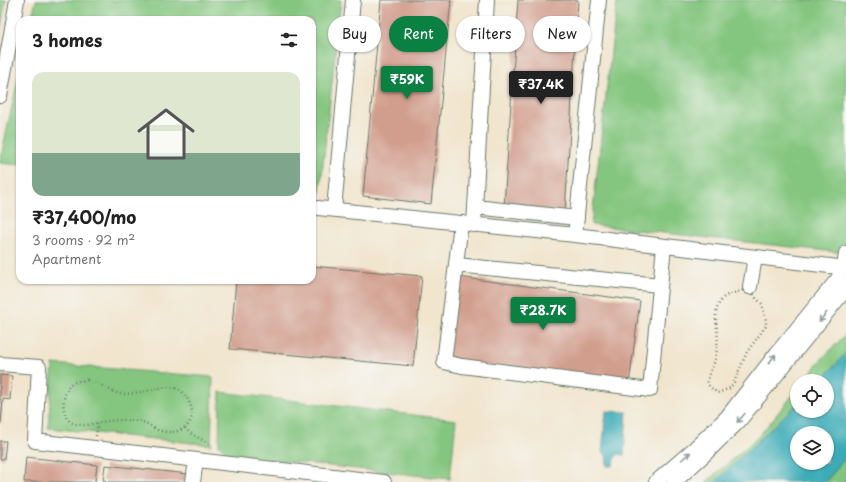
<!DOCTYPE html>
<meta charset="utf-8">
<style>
body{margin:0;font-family:"Playpen Sans",sans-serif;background:#f6f6f6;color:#222;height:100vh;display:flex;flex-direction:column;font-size:15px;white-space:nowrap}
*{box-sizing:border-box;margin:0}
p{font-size:13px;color:#767676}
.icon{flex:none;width:22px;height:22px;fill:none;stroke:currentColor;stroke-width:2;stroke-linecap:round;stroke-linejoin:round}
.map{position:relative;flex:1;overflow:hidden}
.drawer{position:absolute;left:16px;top:16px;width:300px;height:268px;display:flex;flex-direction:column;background:#fff;border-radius:12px;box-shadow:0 1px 3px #0004}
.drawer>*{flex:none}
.hud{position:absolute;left:328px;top:16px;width:380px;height:36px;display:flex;gap:8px}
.buttons{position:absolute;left:790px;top:374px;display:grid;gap:8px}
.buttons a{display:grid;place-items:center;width:44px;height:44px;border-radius:50%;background:#fff;box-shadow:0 1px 3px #0004;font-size:20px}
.price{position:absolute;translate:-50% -34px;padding:0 9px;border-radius:4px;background:#0b8043;color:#fff;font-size:13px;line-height:26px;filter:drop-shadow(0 1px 2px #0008)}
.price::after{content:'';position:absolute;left:50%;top:24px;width:12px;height:9px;margin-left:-6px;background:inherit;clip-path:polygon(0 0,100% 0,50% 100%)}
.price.selected{background:#222;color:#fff}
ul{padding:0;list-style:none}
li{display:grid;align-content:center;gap:8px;height:212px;padding:0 16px}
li+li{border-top:1px solid #e0e0e0}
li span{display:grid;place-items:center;height:124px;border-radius:12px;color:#555}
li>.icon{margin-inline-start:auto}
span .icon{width:72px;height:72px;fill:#fffc;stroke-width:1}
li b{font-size:17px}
h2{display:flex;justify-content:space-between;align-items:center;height:48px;padding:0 16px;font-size:17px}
.pill{padding:0 14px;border-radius:18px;background:#fff;box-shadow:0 1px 3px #0004;font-size:14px;line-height:36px}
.pill.selected{background:#0b8043;color:#fff}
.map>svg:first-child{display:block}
.green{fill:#84c67f;stroke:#52825a}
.water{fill:#3babb7;stroke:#2d7476;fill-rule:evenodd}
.building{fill:#d19e8d}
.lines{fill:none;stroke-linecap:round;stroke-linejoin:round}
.minor-casing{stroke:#68786a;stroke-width:16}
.path{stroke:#68786a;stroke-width:2.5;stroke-dasharray:1 3;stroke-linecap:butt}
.minor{stroke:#fff;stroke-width:14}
.oneway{stroke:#8f9e9a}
</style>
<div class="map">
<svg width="846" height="482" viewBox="0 0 846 482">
<rect width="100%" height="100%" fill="#f6f6f2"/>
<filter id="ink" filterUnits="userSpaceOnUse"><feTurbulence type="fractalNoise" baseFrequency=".025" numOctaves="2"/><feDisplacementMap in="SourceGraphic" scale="8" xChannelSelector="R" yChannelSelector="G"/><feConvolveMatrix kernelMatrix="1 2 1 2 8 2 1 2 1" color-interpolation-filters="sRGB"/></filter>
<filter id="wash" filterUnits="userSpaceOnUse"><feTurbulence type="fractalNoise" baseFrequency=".012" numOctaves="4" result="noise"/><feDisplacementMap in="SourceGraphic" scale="16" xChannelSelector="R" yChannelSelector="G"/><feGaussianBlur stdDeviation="0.9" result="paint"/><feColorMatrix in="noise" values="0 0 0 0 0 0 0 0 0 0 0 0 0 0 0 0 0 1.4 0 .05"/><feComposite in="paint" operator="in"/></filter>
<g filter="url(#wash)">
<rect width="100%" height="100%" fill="#f1e5cd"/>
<g class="green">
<polygon points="0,0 6,0 0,32"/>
<polygon points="36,0 341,0 319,201 312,200 312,20 31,20"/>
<polygon points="617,0 846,0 846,244 845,253 591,225"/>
<polygon points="20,70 20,165 0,163 0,161"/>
<polygon points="846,334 846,353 821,381 804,381 819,362"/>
<polygon points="53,364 213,377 211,445 48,428"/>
<polygon points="797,390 797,404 715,482 706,482 758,437"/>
<polygon points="220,392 456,420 450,479 229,455 219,445"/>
<polygon points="846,456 846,482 825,482 835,471"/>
</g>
<g class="water">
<path d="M846,353V456L835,471L825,482H715L797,404V411H827V381H821ZM797,433H827V463H797Z"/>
<polygon points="606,411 627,412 624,455 617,454 613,466 607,466 606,454 602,452"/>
</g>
<g id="blocks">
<g class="building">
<polygon points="381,0 451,0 431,204 363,196"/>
<polygon points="518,0 578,0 565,212 504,207"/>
<polygon points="312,266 422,276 413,366 230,349 236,280 312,280"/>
<polygon points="458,277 640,301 629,384 447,361"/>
<polygon points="0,375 12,376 10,400 3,399 1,424 0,424"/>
<polygon points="0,441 6,441 4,459 0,459"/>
<polygon points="26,457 97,465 95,482 24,482"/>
<polygon points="105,465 189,474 188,482 109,482 109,481 103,480"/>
</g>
</g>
</g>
<g filter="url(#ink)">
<use href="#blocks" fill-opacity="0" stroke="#68786a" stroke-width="1"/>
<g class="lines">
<g class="minor-casing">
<g id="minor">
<polyline points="0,96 17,0"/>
<polyline points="475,207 577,218"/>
<polyline points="318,208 575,235 846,268"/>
<polyline points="334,209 353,0"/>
<polyline points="461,223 444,362 462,366 650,390 664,246"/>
<polyline points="474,225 487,0"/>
<polyline points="575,235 599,0"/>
<polyline points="456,265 660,285"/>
<polyline points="750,287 755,257"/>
<polyline points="0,364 39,367 35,441 384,482"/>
<polyline points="193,482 196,460"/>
<polyline points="656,482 695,448 727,417 777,353 837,280 844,268 846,253"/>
<polyline points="674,482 703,456 739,421 841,295 846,285"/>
</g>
</g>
<g class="path">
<path d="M750,287L755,297L762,304L766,320V326L747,352L734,382L730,388L723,391L717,393C714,390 710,388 708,384C706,376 713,367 715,360C716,355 717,350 717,345C720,328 710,315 722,299C727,293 742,292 750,287Z"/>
<path d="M87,380C90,381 93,381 95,382C104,386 114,394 123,394C129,394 135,393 141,392C155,390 173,381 184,394C190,402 194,410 191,419C187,431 172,434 161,431C155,430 150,425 145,423C139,420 130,421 124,420C119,420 113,420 108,421C97,422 84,428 73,423C60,418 62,394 70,385C73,381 82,381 87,380Z"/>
<path d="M185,428C192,436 202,439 211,445"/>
<polyline points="96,436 98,423"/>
</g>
<use href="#minor" class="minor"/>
</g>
<defs><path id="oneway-shaft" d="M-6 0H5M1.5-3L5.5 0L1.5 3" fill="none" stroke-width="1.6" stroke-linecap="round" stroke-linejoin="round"/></defs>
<g class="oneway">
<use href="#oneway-shaft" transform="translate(823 317) rotate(129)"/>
<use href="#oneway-shaft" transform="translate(772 359) rotate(-52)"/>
<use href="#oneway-shaft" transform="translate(741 418) rotate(131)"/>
<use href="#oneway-shaft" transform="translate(686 456) rotate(-42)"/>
</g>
</g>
</svg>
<div class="buttons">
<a><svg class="icon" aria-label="locate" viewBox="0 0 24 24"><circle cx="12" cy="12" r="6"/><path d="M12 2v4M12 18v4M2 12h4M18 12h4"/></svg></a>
<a><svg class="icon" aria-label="layers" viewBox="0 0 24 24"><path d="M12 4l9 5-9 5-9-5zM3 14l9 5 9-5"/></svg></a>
</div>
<b class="price" style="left:407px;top:100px">₹59K</b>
<b class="price selected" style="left:541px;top:105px">₹37.4K</b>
<b class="price" style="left:543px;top:331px">₹28.7K</b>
<div class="hud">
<a class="pill">Buy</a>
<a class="pill selected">Rent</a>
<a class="pill">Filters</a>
<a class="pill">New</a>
</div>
<section class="drawer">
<h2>3 homes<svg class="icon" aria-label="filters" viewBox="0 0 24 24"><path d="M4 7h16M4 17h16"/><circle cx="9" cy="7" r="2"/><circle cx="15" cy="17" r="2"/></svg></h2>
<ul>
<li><span style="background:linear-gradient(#dfe7d0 65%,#7fa58c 0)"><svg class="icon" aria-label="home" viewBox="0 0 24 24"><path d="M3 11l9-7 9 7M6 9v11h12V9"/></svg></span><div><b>₹37,400/mo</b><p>3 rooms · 92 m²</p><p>Apartment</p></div></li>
</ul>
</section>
</div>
